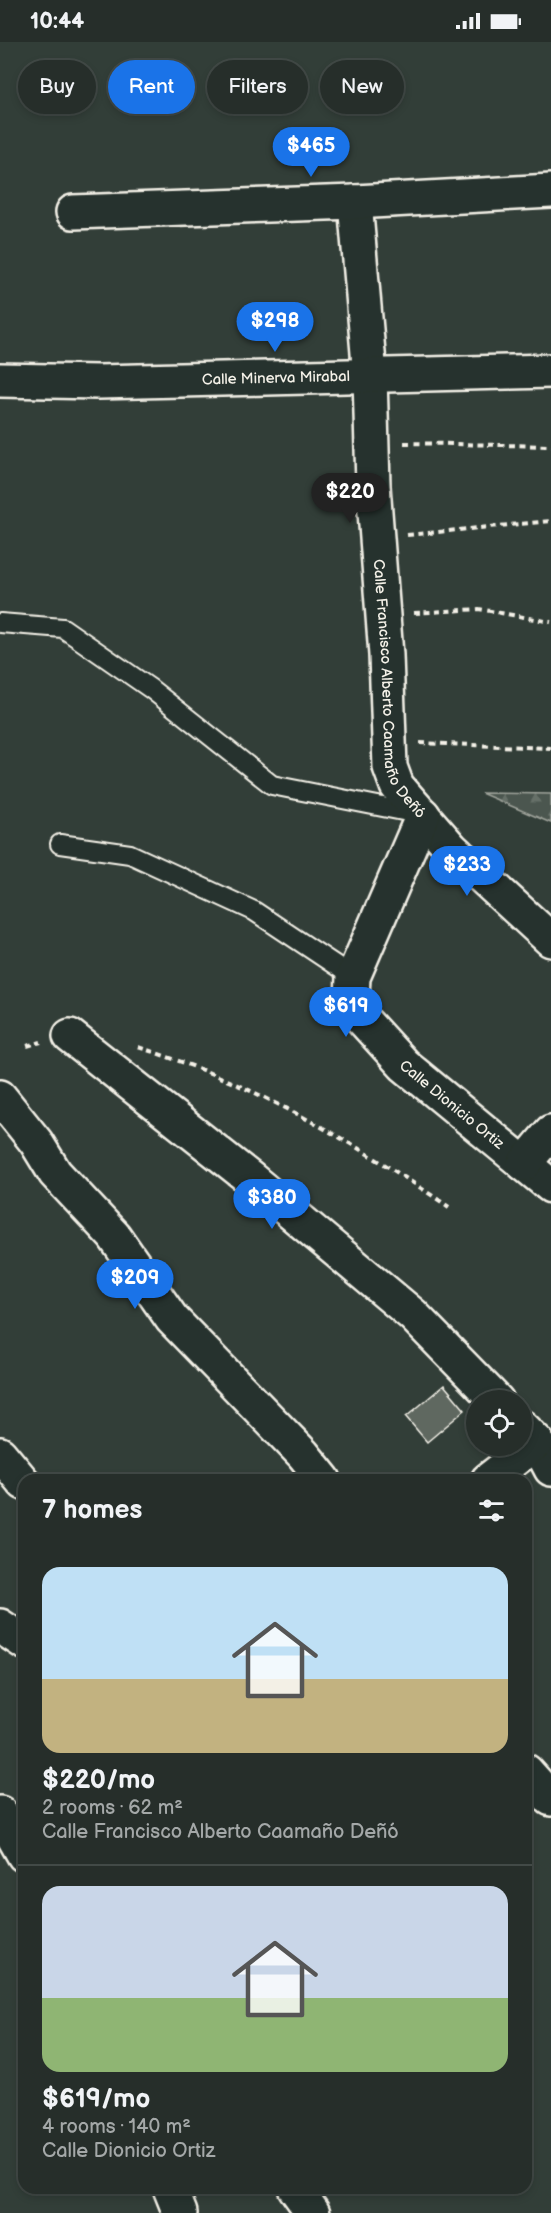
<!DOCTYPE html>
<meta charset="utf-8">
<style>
body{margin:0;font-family:"Balsamiq Sans",sans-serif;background:#323a36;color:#f1f3f6;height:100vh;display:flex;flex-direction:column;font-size:22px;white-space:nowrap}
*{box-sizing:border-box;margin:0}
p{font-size:20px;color:#a4a8a8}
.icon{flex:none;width:33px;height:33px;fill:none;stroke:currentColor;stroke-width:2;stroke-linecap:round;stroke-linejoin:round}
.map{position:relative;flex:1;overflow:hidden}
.sheet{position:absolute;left:18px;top:1432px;width:514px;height:720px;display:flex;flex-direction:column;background:#262e2a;border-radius:18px;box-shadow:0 3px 9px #0003,0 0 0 2px #424a47}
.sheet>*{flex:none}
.guide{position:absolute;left:18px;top:18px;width:516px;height:54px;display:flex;gap:12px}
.controls{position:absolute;left:466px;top:1348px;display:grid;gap:12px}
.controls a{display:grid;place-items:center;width:66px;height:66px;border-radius:50%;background:#262e2a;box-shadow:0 3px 9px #0003,0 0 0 2px #424a47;font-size:30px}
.price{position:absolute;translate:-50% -51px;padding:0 14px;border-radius:21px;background:#1a73e8;color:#fff;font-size:20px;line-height:39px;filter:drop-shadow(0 2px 3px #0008)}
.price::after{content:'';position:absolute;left:50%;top:36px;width:18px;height:14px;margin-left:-9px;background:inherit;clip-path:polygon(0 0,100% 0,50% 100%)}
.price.on{background:#222;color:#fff}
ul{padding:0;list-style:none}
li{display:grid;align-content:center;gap:12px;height:318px;padding:0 24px}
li+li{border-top:2px solid #424a47}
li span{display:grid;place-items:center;height:186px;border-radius:18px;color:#555}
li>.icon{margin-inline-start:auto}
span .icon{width:108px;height:108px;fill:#fffc;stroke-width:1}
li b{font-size:26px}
h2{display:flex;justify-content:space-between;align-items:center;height:72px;padding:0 24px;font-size:26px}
.pill{padding:0 21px;border-radius:27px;background:#262e2a;box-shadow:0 3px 9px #0003,0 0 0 2px #424a47;font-size:21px;line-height:54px}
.pill.on{background:#1a73e8;color:#fff}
.status{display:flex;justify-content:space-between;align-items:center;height:42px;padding:0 30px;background:#262e2a;direction:ltr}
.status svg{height:16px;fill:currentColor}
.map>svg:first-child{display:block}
.forest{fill:url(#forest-firs);stroke:#a0a49c;stroke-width:1.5}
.building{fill:#5f6861;stroke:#f4f1e8;stroke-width:1.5}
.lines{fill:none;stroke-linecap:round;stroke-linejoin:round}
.service-casing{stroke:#f4f1e8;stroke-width:22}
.minor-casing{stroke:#f4f1e8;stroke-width:38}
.path{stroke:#f4f1e8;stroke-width:4;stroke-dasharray:6 4.5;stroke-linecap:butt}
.service{stroke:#26332d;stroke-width:18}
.minor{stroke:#26332d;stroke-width:33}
.labels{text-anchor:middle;stroke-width:6;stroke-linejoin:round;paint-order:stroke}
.street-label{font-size:15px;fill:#f4f1e8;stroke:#26332d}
</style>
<div class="status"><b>10:44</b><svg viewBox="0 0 49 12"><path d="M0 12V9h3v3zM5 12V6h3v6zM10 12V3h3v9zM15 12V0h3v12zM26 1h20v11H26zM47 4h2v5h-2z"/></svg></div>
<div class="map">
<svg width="551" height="2171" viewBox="0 0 551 2171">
<defs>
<pattern id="forest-firs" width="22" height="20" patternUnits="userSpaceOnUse" patternTransform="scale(1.5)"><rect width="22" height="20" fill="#4c564f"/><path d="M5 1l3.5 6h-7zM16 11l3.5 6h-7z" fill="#666f68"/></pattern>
</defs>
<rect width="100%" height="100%" fill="#323e38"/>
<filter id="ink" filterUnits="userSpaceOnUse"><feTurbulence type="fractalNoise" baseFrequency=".0167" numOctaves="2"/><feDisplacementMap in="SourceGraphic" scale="12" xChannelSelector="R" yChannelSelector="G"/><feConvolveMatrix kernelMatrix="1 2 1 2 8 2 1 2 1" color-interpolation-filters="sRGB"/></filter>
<g filter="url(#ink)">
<polygon class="forest" points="481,751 551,752 551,781"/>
<polygon class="building" points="444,1343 465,1368 427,1400 406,1375"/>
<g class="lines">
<g class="service-casing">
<g id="service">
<polyline points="0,581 63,586 151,647 272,743 418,772"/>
<polyline points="60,802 130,812 254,869 353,935"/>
</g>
</g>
<g class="minor-casing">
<g id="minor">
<path id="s1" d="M355,160L370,334L373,444L386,613L390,725L397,744L452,807L551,898"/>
<polyline points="73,170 355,160 551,149"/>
<path id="s2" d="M0,338L98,340L551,329"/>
<path id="s3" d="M423,773L353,935L352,956L363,978L404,1023L551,1144"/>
<polyline points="70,994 251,1137 413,1273 497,1359"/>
<polyline points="0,1055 36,1100 55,1131 114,1194 172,1277 303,1412 324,1438"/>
<polyline points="524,1122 551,1090"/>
<polyline points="522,1385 537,1400 551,1427"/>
<polyline points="0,1412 24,1441"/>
<polyline points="488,1438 537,1400"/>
<polyline points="0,1584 24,1600"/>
<polyline points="526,1729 551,1757"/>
<polyline points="0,1771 24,1813"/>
<polyline points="170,2146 180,2171"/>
<polyline points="295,2146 313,2171"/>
</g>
</g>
<g class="path">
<polyline points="404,401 551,404"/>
<polyline points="407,493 551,479"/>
<polyline points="414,571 479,567 551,580"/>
<polyline points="420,701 551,706"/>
<polyline points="27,1004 41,1000"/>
<path d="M138,1005C252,1041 350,1097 449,1165"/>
</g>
<use href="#service" class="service"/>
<use href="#minor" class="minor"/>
</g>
</g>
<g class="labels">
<g class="street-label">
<text dy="5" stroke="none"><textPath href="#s2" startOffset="276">Calle Minerva Mirabal</textPath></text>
<text dy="5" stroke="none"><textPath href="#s1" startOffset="492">Calle Francisco Alberto Caamaño Deñó</textPath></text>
<text dy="5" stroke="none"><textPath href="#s3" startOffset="345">Calle Dionicio Ortiz</textPath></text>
</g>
</g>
</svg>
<div class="controls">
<a><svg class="icon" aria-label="locate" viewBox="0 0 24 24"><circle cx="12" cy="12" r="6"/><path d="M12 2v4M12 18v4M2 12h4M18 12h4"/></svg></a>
</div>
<b class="price" style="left:311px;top:136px">$465</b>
<b class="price" style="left:275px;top:311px">$298</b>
<b class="price on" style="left:350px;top:482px">$220</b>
<b class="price" style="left:467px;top:855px">$233</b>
<b class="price" style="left:346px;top:996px">$619</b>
<b class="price" style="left:272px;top:1188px">$380</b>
<b class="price" style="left:135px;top:1268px">$209</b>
<div class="guide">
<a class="pill">Buy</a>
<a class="pill on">Rent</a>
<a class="pill">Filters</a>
<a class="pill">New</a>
</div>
<section class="sheet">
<h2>7 homes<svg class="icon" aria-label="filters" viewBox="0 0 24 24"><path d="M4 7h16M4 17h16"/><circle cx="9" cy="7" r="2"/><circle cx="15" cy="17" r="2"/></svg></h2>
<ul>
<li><span style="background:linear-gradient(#bfe0f5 60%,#c2b280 0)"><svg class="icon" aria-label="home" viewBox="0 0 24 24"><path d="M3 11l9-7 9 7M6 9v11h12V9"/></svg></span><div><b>$220/mo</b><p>2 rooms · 62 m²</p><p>Calle Francisco Alberto Caamaño Deñó</p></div></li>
<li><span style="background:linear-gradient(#c9d6e8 60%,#8fb573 0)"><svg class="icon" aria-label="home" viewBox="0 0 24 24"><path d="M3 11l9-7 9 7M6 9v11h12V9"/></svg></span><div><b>$619/mo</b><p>4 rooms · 140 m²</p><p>Calle Dionicio Ortiz</p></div></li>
</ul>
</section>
</div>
